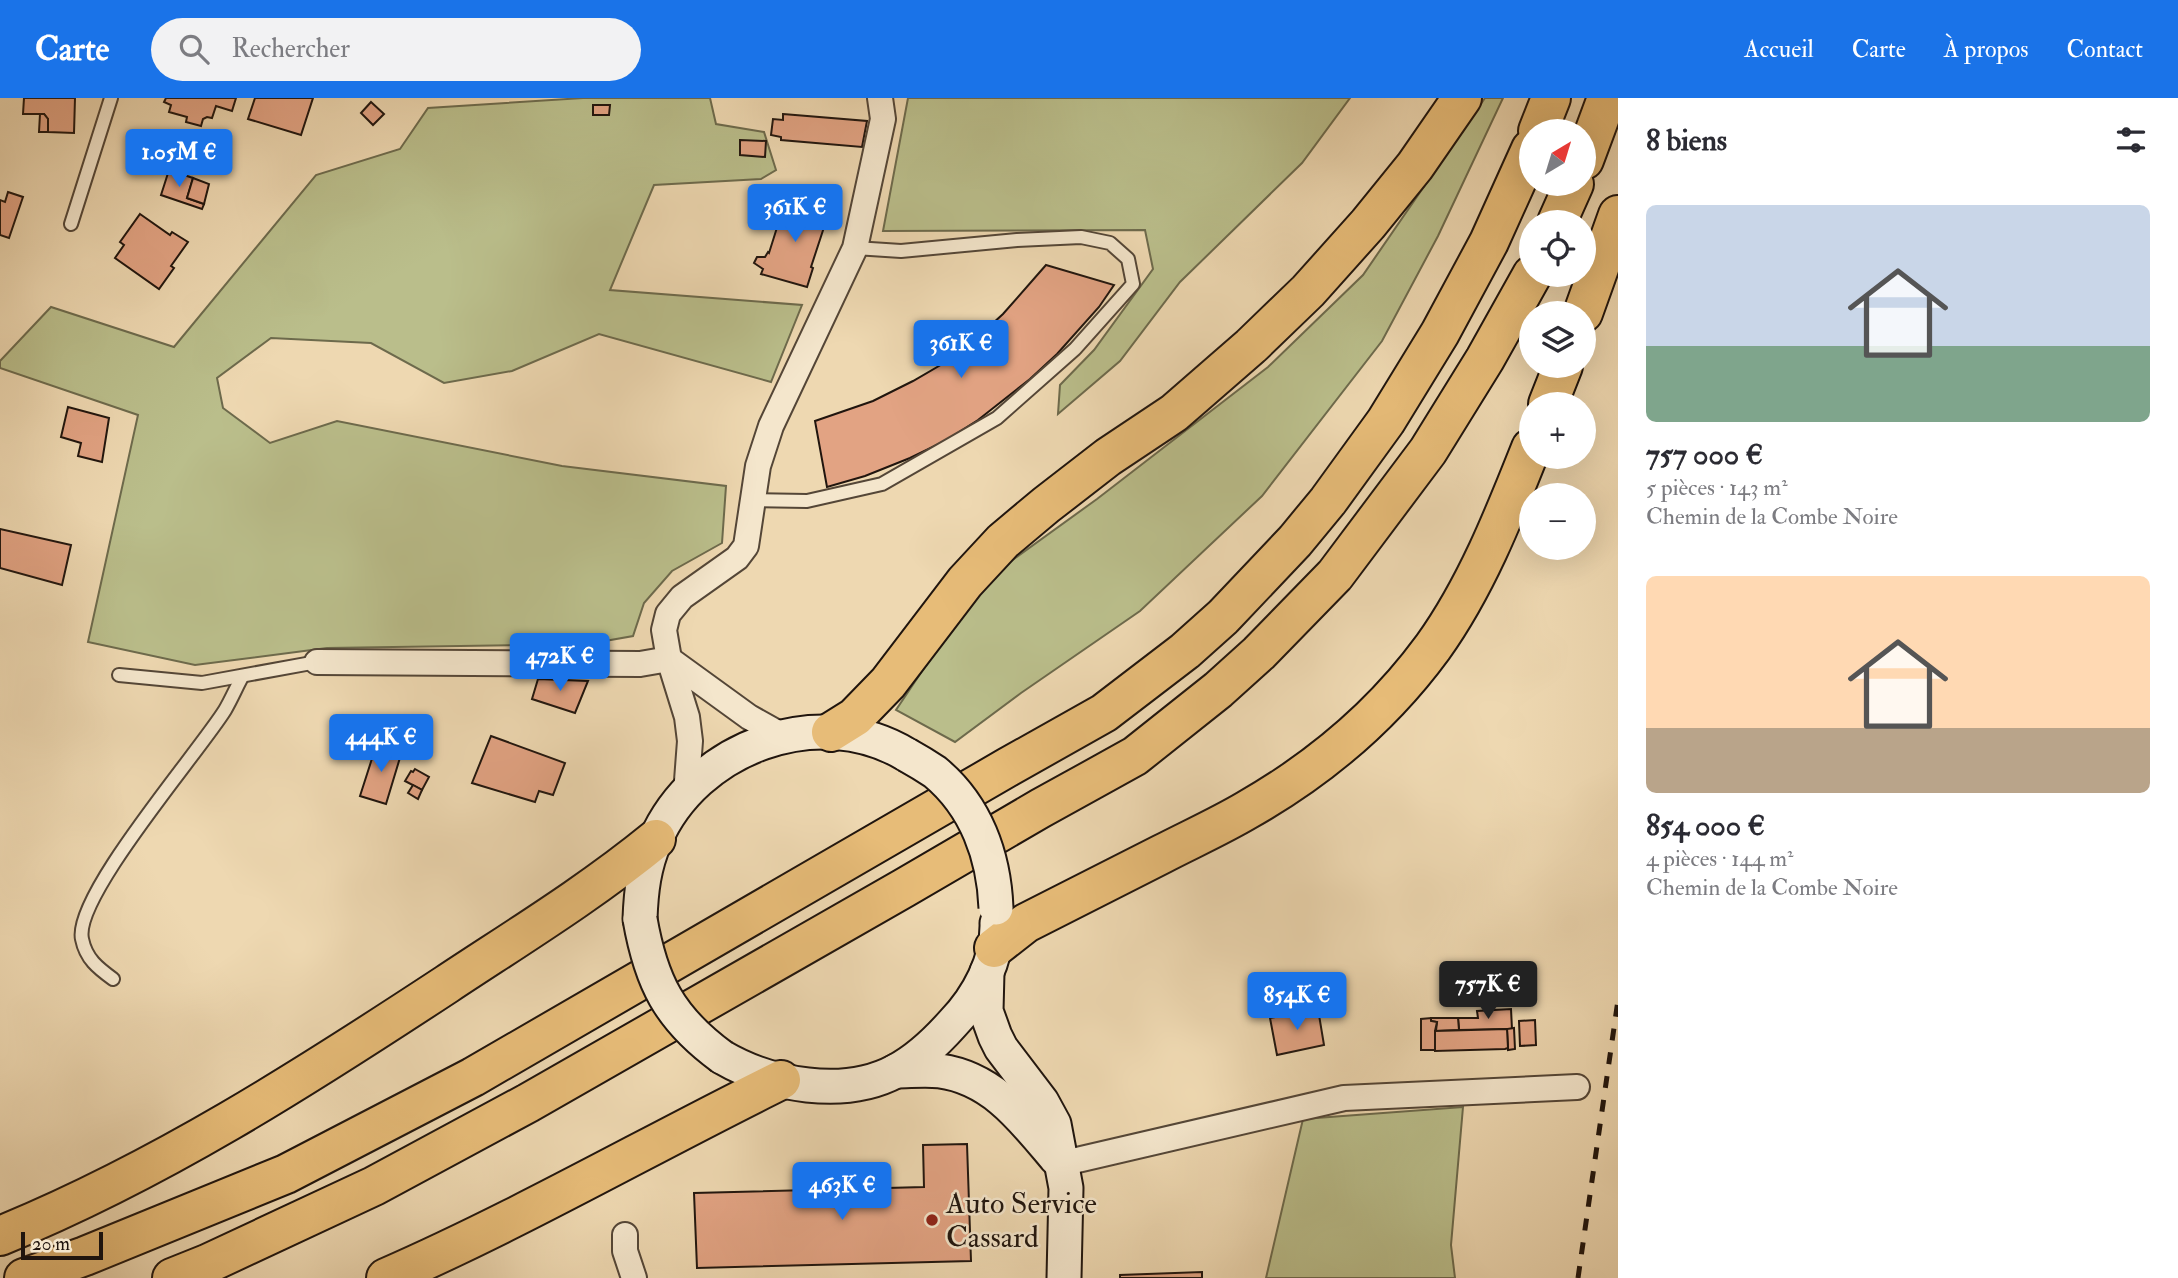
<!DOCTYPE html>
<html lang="fr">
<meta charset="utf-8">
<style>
body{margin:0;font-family:"IM FELL Double Pica",serif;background:#f2f2f3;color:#2b2b33;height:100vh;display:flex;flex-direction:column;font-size:26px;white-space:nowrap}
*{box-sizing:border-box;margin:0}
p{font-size:23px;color:#7c7c81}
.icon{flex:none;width:38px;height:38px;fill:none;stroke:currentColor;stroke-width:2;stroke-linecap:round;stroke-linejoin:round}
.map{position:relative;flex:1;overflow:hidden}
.sheet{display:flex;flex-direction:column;background:#fff;width:560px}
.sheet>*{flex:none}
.needle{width:46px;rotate:38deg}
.controls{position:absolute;left:1519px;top:21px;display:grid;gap:14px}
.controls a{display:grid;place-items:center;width:77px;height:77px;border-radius:50%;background:#fff;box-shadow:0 7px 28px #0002;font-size:35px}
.scale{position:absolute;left:21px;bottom:18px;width:82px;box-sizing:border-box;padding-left:7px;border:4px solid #20150e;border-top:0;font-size:19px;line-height:24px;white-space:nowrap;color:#20150e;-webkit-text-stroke:5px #f4e6cc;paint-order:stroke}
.price{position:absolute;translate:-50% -60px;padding:0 16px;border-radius:7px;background:#1a73e8;color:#fff;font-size:23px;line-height:46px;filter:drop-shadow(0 2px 4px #0008)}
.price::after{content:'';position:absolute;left:50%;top:42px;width:21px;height:16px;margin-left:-10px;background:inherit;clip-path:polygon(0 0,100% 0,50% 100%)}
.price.on{background:#222;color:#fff}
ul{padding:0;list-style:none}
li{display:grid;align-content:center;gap:14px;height:371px;padding:0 28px}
li span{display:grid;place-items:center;height:217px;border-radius:10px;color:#555}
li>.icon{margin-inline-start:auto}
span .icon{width:126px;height:126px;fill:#fffc;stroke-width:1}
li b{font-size:30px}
h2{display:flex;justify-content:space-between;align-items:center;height:84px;padding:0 28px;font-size:30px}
header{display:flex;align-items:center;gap:42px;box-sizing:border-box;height:98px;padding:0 35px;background:#1a73e8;color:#fff}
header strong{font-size:33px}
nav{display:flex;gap:38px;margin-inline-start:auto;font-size:24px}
.search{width:490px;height:63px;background:#f2f2f3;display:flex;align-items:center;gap:18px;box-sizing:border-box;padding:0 24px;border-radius:38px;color:#7c7c81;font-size:26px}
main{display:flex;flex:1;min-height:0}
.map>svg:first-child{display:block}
.green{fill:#babe8b;stroke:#6d6a4c;stroke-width:2}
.building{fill:#e2a383;stroke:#20150e;stroke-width:2}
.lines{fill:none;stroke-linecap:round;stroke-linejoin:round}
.service-casing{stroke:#544637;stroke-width:16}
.minor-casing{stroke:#544637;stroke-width:28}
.secondary-casing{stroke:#20150e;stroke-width:37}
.trunk-casing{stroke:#20150e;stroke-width:42}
.service{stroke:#f4e6cc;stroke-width:12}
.minor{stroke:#f4e6cc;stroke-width:24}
.secondary{stroke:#f4e6cc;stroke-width:33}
.trunk{stroke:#e7bc78;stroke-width:38}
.rail{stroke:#20150e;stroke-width:5;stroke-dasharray:12 12;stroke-linecap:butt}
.secondary-bridge-casing{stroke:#20150e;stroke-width:37;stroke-linecap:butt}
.secondary-bridge{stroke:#f4e6cc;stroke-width:33}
.poi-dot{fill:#8f2418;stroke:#f4e6cc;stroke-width:2.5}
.labels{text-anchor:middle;stroke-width:5;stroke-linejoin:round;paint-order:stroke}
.poi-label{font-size:30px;fill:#20150e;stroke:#f4e6cc;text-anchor:start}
</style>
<header>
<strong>Carte</strong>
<div class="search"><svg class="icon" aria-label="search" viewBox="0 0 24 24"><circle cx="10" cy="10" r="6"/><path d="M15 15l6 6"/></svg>Rechercher</div>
<nav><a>Accueil</a><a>Carte</a><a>À propos</a><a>Contact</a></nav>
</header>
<main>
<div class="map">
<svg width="1618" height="1180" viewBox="0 0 1618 1180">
<rect width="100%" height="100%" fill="#eed8b1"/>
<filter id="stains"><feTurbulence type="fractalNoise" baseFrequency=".00286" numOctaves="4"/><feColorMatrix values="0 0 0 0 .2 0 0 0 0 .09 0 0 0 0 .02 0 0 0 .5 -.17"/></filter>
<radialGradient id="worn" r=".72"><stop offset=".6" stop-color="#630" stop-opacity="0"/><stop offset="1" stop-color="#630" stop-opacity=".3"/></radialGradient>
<g class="green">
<polygon points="583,0 710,0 716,26 764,34 776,72 761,81 654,87 610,192 802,207 771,284 599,236 512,273 444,285 371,245 271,240 217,280 223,310 270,345 337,323 562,368 726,388 722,445 672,473 644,505 633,538 588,546 327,550 195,567 88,544 138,317 0,270 0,263 51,209 174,249 316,77 400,51 428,10"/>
<polygon points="908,0 1350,0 1302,65 1180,184 1120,263 1058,316 1060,287 1094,252 1153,171 1145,132 883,133"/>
<polygon points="1485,0 1503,0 1438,138 1382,243 1262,398 1140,513 1021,595 955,644 896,612 963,512 1000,471 1097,401 1268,269 1363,177"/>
<polygon points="1463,1009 1451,1147 1455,1180 1266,1180 1303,1021"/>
</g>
<g class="building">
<polygon points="24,0 75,0 74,35 48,34 48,21 44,16 23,16"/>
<polygon points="166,0 236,0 232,13 216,8 212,20 207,19 203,21 201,28 186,24 187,19 169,14 171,7 164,4"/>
<polygon points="255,0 313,0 301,37 248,21"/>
<polygon points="371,4 384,16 373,27 361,15"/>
<polygon points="593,7 610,7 609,17 593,17"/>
<polygon points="40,16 44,16 48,21 48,34 39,34"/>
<polygon points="783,16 867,23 862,49 781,42 781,39 771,37 773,21 783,22"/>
<polygon points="740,42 766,43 765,59 740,57"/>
<polygon points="169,72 193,80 187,100 204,106 202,111 161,97"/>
<polygon points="193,80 209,86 204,106 187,100"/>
<polygon points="8,94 23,99 9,140 0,137 0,102 5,104"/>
<polygon points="786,101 829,114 811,169 813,170 807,189 761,176 763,171 754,165 757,159 765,159 768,154 769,155"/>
<polygon points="140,116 170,137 172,134 188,144 171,168 174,170 159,191 115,160 124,147 120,144"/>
<polygon points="1046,167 1114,187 1099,209 1057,256 1030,281 978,322 945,343 910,360 865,378 827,389 815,323 873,303 913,283 944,265 980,237 1003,216"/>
<polygon points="68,309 109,320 102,364 78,358 81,345 61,339"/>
<polygon points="0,431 71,447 62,487 0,470"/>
<polygon points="538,581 588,583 575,615 532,601"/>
<polygon points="491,638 565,665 553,697 539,693 535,704 472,685"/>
<polygon points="377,645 402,653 386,706 360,698"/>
<polygon points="415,671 429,679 422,692 405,683 411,673 413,674"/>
<polygon points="413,687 422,692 418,701 408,695"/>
<polygon points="1318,911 1324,947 1277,957 1270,920"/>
<polygon points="1511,911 1512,931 1459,932 1458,920 1478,920 1477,913"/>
<polygon points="1431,920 1458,920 1459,932 1436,933 1437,924 1431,923"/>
<polygon points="1431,920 1431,923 1437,924 1435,933 1436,952 1421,952 1421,921"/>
<polygon points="1535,922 1536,947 1520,948 1519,923"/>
<polygon points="1514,930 1515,951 1508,952 1507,931"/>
<polygon points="1507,931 1508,950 1505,951 1435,953 1435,933"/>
<polygon points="967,1046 971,1163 697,1170 694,1095 924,1089 923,1047"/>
<polygon points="1202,1174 1202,1180 1120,1180 1120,1177"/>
</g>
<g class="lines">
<g class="service-casing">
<g id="service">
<polyline points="71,126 111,0"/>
<polyline points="754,402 807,403 882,386 997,320 1075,251 1133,186 1128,161 1110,145 1081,139 1017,142 901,153 855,150"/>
<polyline points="119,577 202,585 317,564"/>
<path d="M113,881C98,870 86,861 82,841C73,799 199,654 225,612C231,602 236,590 242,579"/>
</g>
</g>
<g class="minor-casing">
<g id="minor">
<polyline points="669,561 749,619 783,638"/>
<polyline points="317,564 640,566 669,561"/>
<polyline points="686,696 690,643 687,619 669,561 664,532 668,516 682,499 737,460 746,448 758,368 771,328 855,150 883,21 880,0"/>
<polyline points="1060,1066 1344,1000 1577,989"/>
<polyline points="625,1137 625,1153 634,1180"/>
</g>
</g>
<g class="secondary-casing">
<g id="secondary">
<path d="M640,821C641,793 644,768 655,743C695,649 819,603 907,657"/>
<polyline points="987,874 986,913 995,938 1001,950 1042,1004 1054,1026 1066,1090 1064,1180"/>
<path d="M722,959C770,987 844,1001 896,973C917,962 937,943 953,925C978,899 998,862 997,825"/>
<path d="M896,973C910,973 926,971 940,973C993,980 1024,1022 1056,1060"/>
</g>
</g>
<g class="trunk-casing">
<g id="trunk">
<polyline points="1538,33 1551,0"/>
<polyline points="1584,62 1607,0"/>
<polyline points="1557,124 1574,86"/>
<polyline points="1583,215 1618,117"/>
<polyline points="1548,306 1563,268"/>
<polyline points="831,634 855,619 888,585 965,484 1003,443 1046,407 1108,359 1174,315 1251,248 1308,193 1368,126 1415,68 1462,0"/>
<path d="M994,850L1026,825C1071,802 1117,779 1162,756C1191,741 1220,728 1247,712C1319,671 1384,616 1433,549C1476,489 1504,418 1531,350"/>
<path d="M0,1138C159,1073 304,980 447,886C518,839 590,795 656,741"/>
<polyline points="24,1180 85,1158 286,1076 473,979 1008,669 1104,615 1185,553 1223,519 1295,443 1328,403 1386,323 1440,235 1489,144 1531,51"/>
<polyline points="172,1180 207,1166 374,1088 528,1005 904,790 1041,710 1135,658 1218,592 1259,555 1335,477 1428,353 1485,261 1532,177"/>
<path d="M386,1180C521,1121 649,1047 781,982"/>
</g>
</g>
<use href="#service" class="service"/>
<use href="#minor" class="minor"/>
<use href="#secondary" class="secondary"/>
<use href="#trunk" class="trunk"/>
<polyline class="rail" points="1578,1180 1618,902"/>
<g class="secondary-bridge-casing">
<g id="secondary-bridge">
<path d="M907,657C916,662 926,668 935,674C976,708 994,758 996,810"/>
<path d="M640,821C651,884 669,920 722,959"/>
</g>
</g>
<use href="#secondary-bridge" class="secondary-bridge"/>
</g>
<circle class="poi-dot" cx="932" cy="1122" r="7"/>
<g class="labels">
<g class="poi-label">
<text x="946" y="1115">Auto Service<tspan x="946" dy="34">Cassard</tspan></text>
</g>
</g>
<rect width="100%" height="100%" filter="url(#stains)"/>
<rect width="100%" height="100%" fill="url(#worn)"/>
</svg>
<div class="controls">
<a><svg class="needle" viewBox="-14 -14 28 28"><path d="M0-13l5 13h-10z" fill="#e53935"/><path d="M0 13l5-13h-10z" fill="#7c7c81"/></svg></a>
<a><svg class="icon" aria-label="locate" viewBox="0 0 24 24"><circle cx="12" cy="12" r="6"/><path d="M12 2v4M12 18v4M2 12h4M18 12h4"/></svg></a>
<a><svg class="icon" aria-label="layers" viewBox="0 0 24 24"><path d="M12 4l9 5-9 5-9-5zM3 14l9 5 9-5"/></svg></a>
<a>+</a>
<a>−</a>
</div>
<div class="scale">20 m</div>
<b class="price" style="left:179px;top:91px">1.05M €</b>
<b class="price" style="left:795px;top:146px">361K €</b>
<b class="price" style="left:961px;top:282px">361K €</b>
<b class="price" style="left:560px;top:595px">472K €</b>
<b class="price" style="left:381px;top:676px">444K €</b>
<b class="price on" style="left:1488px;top:923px">757K €</b>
<b class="price" style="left:1297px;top:934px">854K €</b>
<b class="price" style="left:842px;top:1124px">463K €</b>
</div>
<section class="sheet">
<h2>8 biens<svg class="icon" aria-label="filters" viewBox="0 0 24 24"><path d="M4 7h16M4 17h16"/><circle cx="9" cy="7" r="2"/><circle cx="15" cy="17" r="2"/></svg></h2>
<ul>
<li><span style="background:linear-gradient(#c9d6e8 65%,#7fa58c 0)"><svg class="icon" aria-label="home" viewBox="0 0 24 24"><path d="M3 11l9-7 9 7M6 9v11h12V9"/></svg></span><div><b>757 000 €</b><p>5 pièces · 143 m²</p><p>Chemin de la Combe Noire</p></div></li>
<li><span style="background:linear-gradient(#ffd9b3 70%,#b9a48a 0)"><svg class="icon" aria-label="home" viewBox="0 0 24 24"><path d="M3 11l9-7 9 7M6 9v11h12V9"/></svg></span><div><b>854 000 €</b><p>4 pièces · 144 m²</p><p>Chemin de la Combe Noire</p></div></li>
</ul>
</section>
</main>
